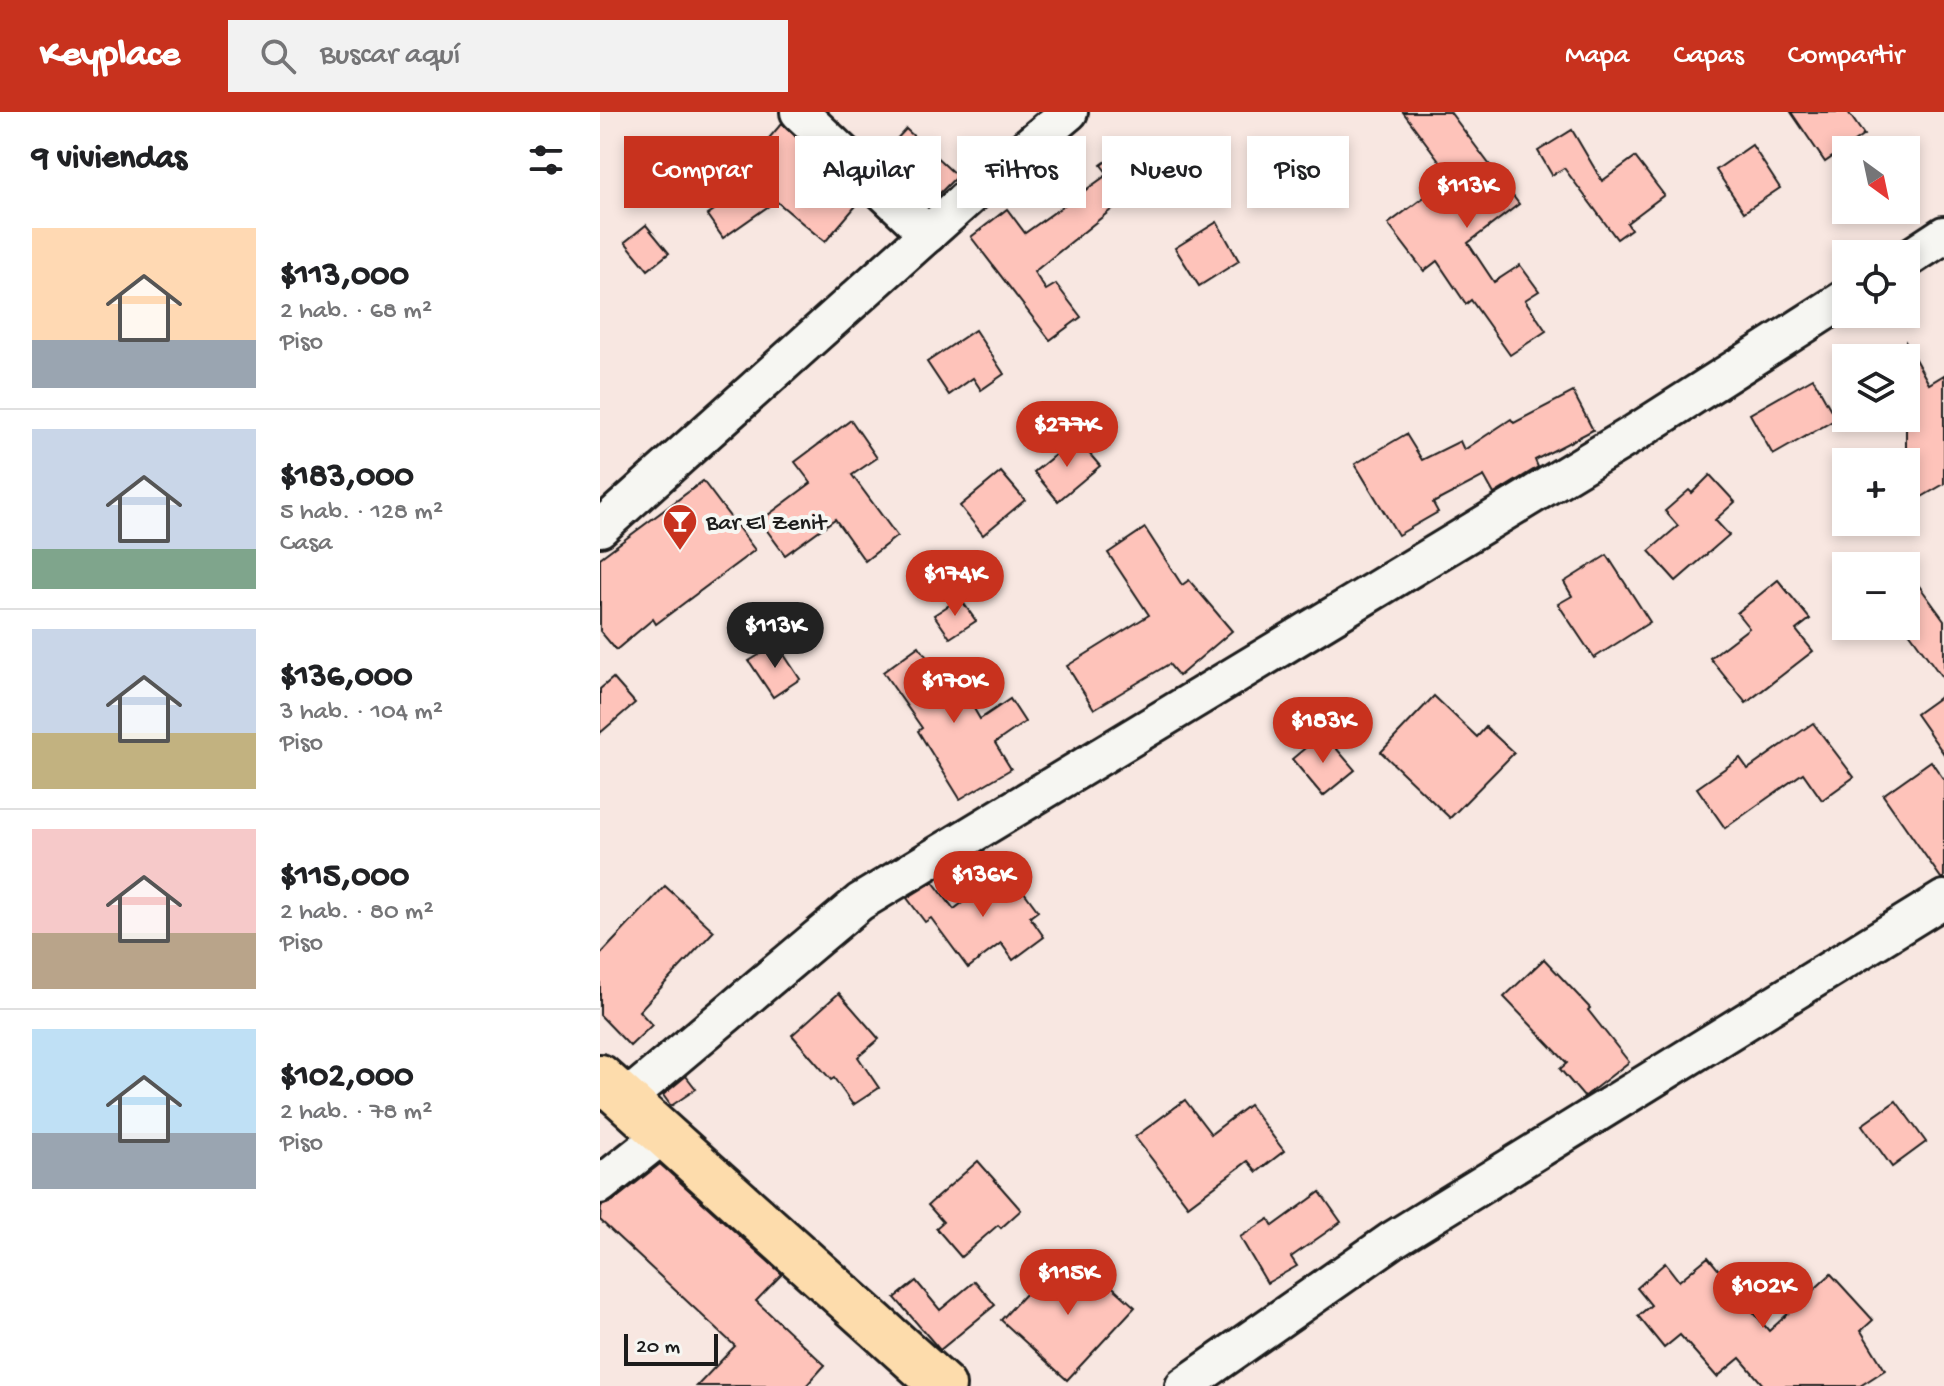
<!DOCTYPE html>
<html lang="es">
<meta charset="utf-8">
<style>
body{margin:0;font-family:"Gochi Hand",sans-serif;background:#f2f2f2;color:#202124;height:100vh;display:flex;flex-direction:column;font-size:30px;white-space:nowrap}
*{box-sizing:border-box;margin:0}
p{font-size:26px;color:#757577}
.icon{flex:none;width:44px;height:44px;fill:none;stroke:currentColor;stroke-width:2;stroke-linecap:round;stroke-linejoin:round}
.map{position:relative;flex:1;overflow:hidden}
.panel{display:flex;flex-direction:column;background:#fff;width:600px}
.panel>*{flex:none}
.hud{position:absolute;left:24px;top:24px;width:760px;height:72px;display:flex;gap:16px}
.needle{width:52px;rotate:147deg}
.buttons{position:absolute;left:1232px;top:24px;display:grid;gap:16px}
.buttons a{display:grid;place-items:center;width:88px;height:88px;border-radius:0px;background:#fff;box-shadow:0 4px 12px #0003;font-size:40px}
.scale{position:absolute;left:24px;bottom:20px;width:94px;box-sizing:border-box;padding-left:8px;border:4px solid #1c1c1c;border-top:0;font-size:22px;line-height:28px;white-space:nowrap;color:#1c1c1c;-webkit-text-stroke:6px #f6f6f2;paint-order:stroke}
.price{position:absolute;translate:-50% -68px;padding:0 18px;border-radius:28px;background:#c8321e;color:#fff;font-size:26px;line-height:52px;filter:drop-shadow(0 2px 4px #0008)}
.price::after{content:'';position:absolute;left:50%;top:48px;width:24px;height:18px;margin-left:-12px;background:inherit;clip-path:polygon(0 0,100% 0,50% 100%)}
.price.active{background:#222;color:#fff}
ul{padding:0;list-style:none}
li{display:flex;align-items:center;gap:24px;height:200px;padding:0 32px}
li+li{border-top:2px solid #e0e0e0}
li span{display:grid;place-items:center;flex:none;width:224px;height:160px;border-radius:0px;color:#555}
li>.icon{margin-inline-start:auto}
span .icon{width:96px;height:96px;fill:#fffc;stroke-width:1}
li b{font-size:34px}
h2{display:flex;justify-content:space-between;align-items:center;height:96px;padding:0 32px;font-size:34px}
.chip{padding:0 28px;border-radius:0px;background:#fff;box-shadow:0 4px 12px #0003;font-size:28px;line-height:72px}
.chip.active{background:#c8321e;color:#fff}
header{display:flex;align-items:center;gap:48px;box-sizing:border-box;height:112px;padding:0 40px;background:#c8321e;color:#fff}
header strong{font-size:38px}
nav{display:flex;gap:44px;margin-inline-start:auto;font-size:28px}
.search{width:560px;height:72px;background:#f2f2f2;display:flex;align-items:center;gap:20px;box-sizing:border-box;padding:0 28px;border-radius:0px;color:#757577;font-size:30px}
main{display:flex;flex:1;min-height:0}
.map>svg:first-child{display:block}
.building{fill:#fec3ba;stroke:#1c1c1c;stroke-width:2}
.lines{fill:none;stroke-linecap:round;stroke-linejoin:round}
.street-casing{stroke:#1c1c1c;stroke-width:42}
.highway-casing{stroke:#1c1c1c;stroke-width:50}
.street{stroke:#f6f6f2;stroke-width:36}
.highway{stroke:#fddcac;stroke-width:44}
.labels{text-anchor:middle;stroke-width:8;stroke-linejoin:round;paint-order:stroke}
.poi-label{font-size:24px;fill:#1c1c1c;stroke:#f6f6f2;text-anchor:start}
</style>
<header>
<strong>Keyplace</strong>
<div class="search"><svg class="icon" aria-label="search" viewBox="0 0 24 24"><circle cx="10" cy="10" r="6"/><path d="M15 15l6 6"/></svg>Buscar aquí</div>
<nav><a>Mapa</a><a>Capas</a><a>Compartir</a></nav>
</header>
<main>
<section class="panel">
<h2>9 viviendas<svg class="icon" aria-label="filters" viewBox="0 0 24 24"><path d="M4 7h16M4 17h16"/><circle cx="9" cy="7" r="2"/><circle cx="15" cy="17" r="2"/></svg></h2>
<ul>
<li><span style="background:linear-gradient(#ffd9b3 70%,#9aa5b1 0)"><svg class="icon" aria-label="home" viewBox="0 0 24 24"><path d="M3 11l9-7 9 7M6 9v11h12V9"/></svg></span><div><b>$113,000</b><p>2 hab. · 68 m²</p><p>Piso</p></div></li>
<li><span style="background:linear-gradient(#c9d6e8 75%,#7fa58c 0)"><svg class="icon" aria-label="home" viewBox="0 0 24 24"><path d="M3 11l9-7 9 7M6 9v11h12V9"/></svg></span><div><b>$183,000</b><p>5 hab. · 128 m²</p><p>Casa</p></div></li>
<li><span style="background:linear-gradient(#c9d6e8 65%,#c2b280 0)"><svg class="icon" aria-label="home" viewBox="0 0 24 24"><path d="M3 11l9-7 9 7M6 9v11h12V9"/></svg></span><div><b>$136,000</b><p>3 hab. · 104 m²</p><p>Piso</p></div></li>
<li><span style="background:linear-gradient(#f6c9c9 65%,#b9a48a 0)"><svg class="icon" aria-label="home" viewBox="0 0 24 24"><path d="M3 11l9-7 9 7M6 9v11h12V9"/></svg></span><div><b>$115,000</b><p>2 hab. · 80 m²</p><p>Piso</p></div></li>
<li><span style="background:linear-gradient(#bfe0f5 65%,#9aa5b1 0)"><svg class="icon" aria-label="home" viewBox="0 0 24 24"><path d="M3 11l9-7 9 7M6 9v11h12V9"/></svg></span><div><b>$102,000</b><p>2 hab. · 78 m²</p><p>Piso</p></div></li>
</ul>
</section>
<div class="map">
<svg width="1344" height="1274" viewBox="0 0 1344 1274">
<rect width="100%" height="100%" fill="#f8e7e1"/>
<filter id="ink" filterUnits="userSpaceOnUse"><feTurbulence type="fractalNoise" baseFrequency=".0125" numOctaves="2"/><feDisplacementMap in="SourceGraphic" scale="16" xChannelSelector="R" yChannelSelector="G"/><feConvolveMatrix kernelMatrix="1 2 1 2 8 2 1 2 1" color-interpolation-filters="sRGB"/></filter>
<g filter="url(#ink)">
<g class="building">
<polygon points="803,0 850,0 919,92 868,131 894,170 920,153 939,179 925,188 946,219 910,243 871,188 866,192 837,149 824,159 788,112 835,77 831,71 847,59"/>
<polygon points="1191,0 1248,0 1264,23 1225,50"/>
<polygon points="182,11 261,88 225,130 176,89 123,126 107,103 159,67 145,54"/>
<polygon points="306,17 357,64 328,93 279,46"/>
<polygon points="972,18 1002,69 1035,45 1064,83 1027,111 1031,117 1017,127 964,56 952,63 938,39"/>
<polygon points="1152,33 1180,76 1144,100 1116,58"/>
<polygon points="545,34 563,56 434,160 446,178 456,172 481,205 450,228 371,125 407,97 425,121 508,62 501,53 524,36 532,45"/>
<polygon points="617,110 639,149 599,174 575,136"/>
<polygon points="46,113 69,141 48,158 25,130"/>
<polygon points="375,218 404,262 381,278 373,266 349,283 327,250"/>
<polygon points="1306,231 1329,272 1344,263 1344,372 1306,394"/>
<polygon points="1213,266 1236,307 1173,343 1150,302"/>
<polygon points="973,280 993,318 935,348 938,355 894,382 884,364 833,391 838,400 798,423 755,352 806,322 822,348 860,329 864,338 911,307 914,311"/>
<polygon points="251,308 277,346 252,363 297,424 265,449 235,407 185,443 160,409 211,371 195,350"/>
<polygon points="476,326 500,354 458,389 434,360"/>
<polygon points="401,360 425,388 383,423 360,394"/>
<polygon points="1110,363 1135,390 1115,408 1129,423 1076,469 1049,439 1078,414 1065,399 1089,378 1092,381"/>
<polygon points="103,369 155,438 56,512 53,507 16,538 0,519 0,446"/>
<polygon points="545,416 582,473 589,468 632,519 579,564 569,552 494,597 467,554 549,503 508,441"/>
<polygon points="1007,443 1050,510 994,546 958,492 972,484 964,470"/>
<polygon points="1306,456 1344,508 1344,568 1306,516"/>
<polygon points="1178,468 1210,507 1196,518 1213,539 1146,591 1110,546 1149,516 1137,501"/>
<polygon points="360,486 376,509 350,526 334,503"/>
<polygon points="177,532 200,567 173,585 149,549"/>
<polygon points="319,534 360,593 369,588 380,607 410,587 425,610 395,631 411,657 360,687 318,619 322,616 283,560"/>
<polygon points="13,566 35,591 0,621 0,577"/>
<polygon points="1344,582 1344,642 1316,602"/>
<polygon points="834,584 877,625 886,615 914,641 850,706 781,640"/>
<polygon points="1213,611 1254,665 1222,688 1203,661 1125,716 1097,676 1140,646 1148,657"/>
<polygon points="723,621 755,658 723,684 692,647"/>
<polygon points="1331,649 1344,668 1344,766 1341,766 1283,683"/>
<polygon points="407,757 438,799 430,805 444,825 413,848 401,831 368,856 331,806 325,810 307,786 333,770 354,797"/>
<polygon points="65,774 114,819 39,899 52,913 30,934 0,903 0,843"/>
<polygon points="944,847 990,896 988,898 1029,950 984,985 960,957 967,951 904,885"/>
<polygon points="239,881 279,927 258,945 279,976 253,993 234,966 231,968 192,923"/>
<polygon points="86,964 96,977 71,994 63,983"/>
<polygon points="585,988 611,1022 649,993 684,1039 657,1060 648,1049 588,1094 535,1025"/>
<polygon points="1296,989 1326,1030 1292,1055 1262,1013"/>
<polygon points="378,1049 421,1098 401,1116 398,1113 361,1145 336,1116 343,1110 328,1093"/>
<polygon points="60,1052 182,1162 156,1189 225,1253 206,1274 97,1274 135,1234 0,1108 1,1094 13,1089"/>
<polygon points="720,1080 741,1110 691,1145 697,1154 667,1171 640,1125 669,1107 673,1114"/>
<polygon points="1108,1145 1169,1219 1231,1162 1273,1208 1261,1219 1285,1258 1260,1274 1164,1274 1140,1246 1117,1265 1080,1223 1064,1236 1038,1204 1051,1193 1037,1176 1065,1151 1079,1169"/>
<polygon points="453,1152 472,1169 487,1152 535,1195 467,1268 401,1208"/>
<polygon points="316,1169 340,1198 375,1169 395,1193 340,1238 295,1186"/>
</g>
<g class="lines">
<g class="street-casing">
<g id="street">
<polyline points="199,0 328,122"/>
<polyline points="1306,148 1344,123"/>
<polyline points="0,416 382,73 469,0"/>
<polyline points="26,987 260,790 1035,321 1246,186"/>
<polyline points="0,1073 63,1023"/>
<polyline points="584,1274 794,1127 1344,787"/>
</g>
</g>
<g class="highway-casing">
<polyline id="highway" points="0,965 343,1274"/>
</g>
<use href="#street" class="street"/>
<use href="#highway" class="highway"/>
</g>
</g>
<defs>
<g id="bar-pin" transform="scale(1.8)"><path d="M0 17L-7.5 6A9.5 9.5 0 1 1 7.5 6Z" fill="#c8321e" stroke="#f6f6f2"/><path d="M-6-5H6L.8 .8V4.5H3.5V6h-7V4.5H-.8V.8Z" fill="#fff"/></g>
</defs>
<g fill-rule="evenodd">
<use href="#bar-pin" x="80" y="409"/>
</g>
<g class="labels">
<g class="poi-label">
<text x="106" y="417">Bar El Zenit</text>
</g>
</g>
</svg>
<div class="buttons">
<a><svg class="needle" viewBox="-14 -14 28 28"><path d="M0-13l5 13h-10z" fill="#e53935"/><path d="M0 13l5-13h-10z" fill="#757577"/></svg></a>
<a><svg class="icon" aria-label="locate" viewBox="0 0 24 24"><circle cx="12" cy="12" r="6"/><path d="M12 2v4M12 18v4M2 12h4M18 12h4"/></svg></a>
<a><svg class="icon" aria-label="layers" viewBox="0 0 24 24"><path d="M12 4l9 5-9 5-9-5zM3 14l9 5 9-5"/></svg></a>
<a>+</a>
<a>−</a>
</div>
<div class="scale">20 m</div>
<b class="price" style="left:867px;top:118px">$113K</b>
<b class="price" style="left:467px;top:357px">$277K</b>
<b class="price" style="left:355px;top:506px">$174K</b>
<b class="price active" style="left:175px;top:558px">$113K</b>
<b class="price" style="left:354px;top:613px">$170K</b>
<b class="price" style="left:723px;top:653px">$183K</b>
<b class="price" style="left:383px;top:807px">$136K</b>
<b class="price" style="left:468px;top:1205px">$115K</b>
<b class="price" style="left:1163px;top:1218px">$102K</b>
<div class="hud">
<a class="chip active">Comprar</a>
<a class="chip">Alquilar</a>
<a class="chip">Filtros</a>
<a class="chip">Nuevo</a>
<a class="chip">Piso</a>
</div>
</div>
</main>
